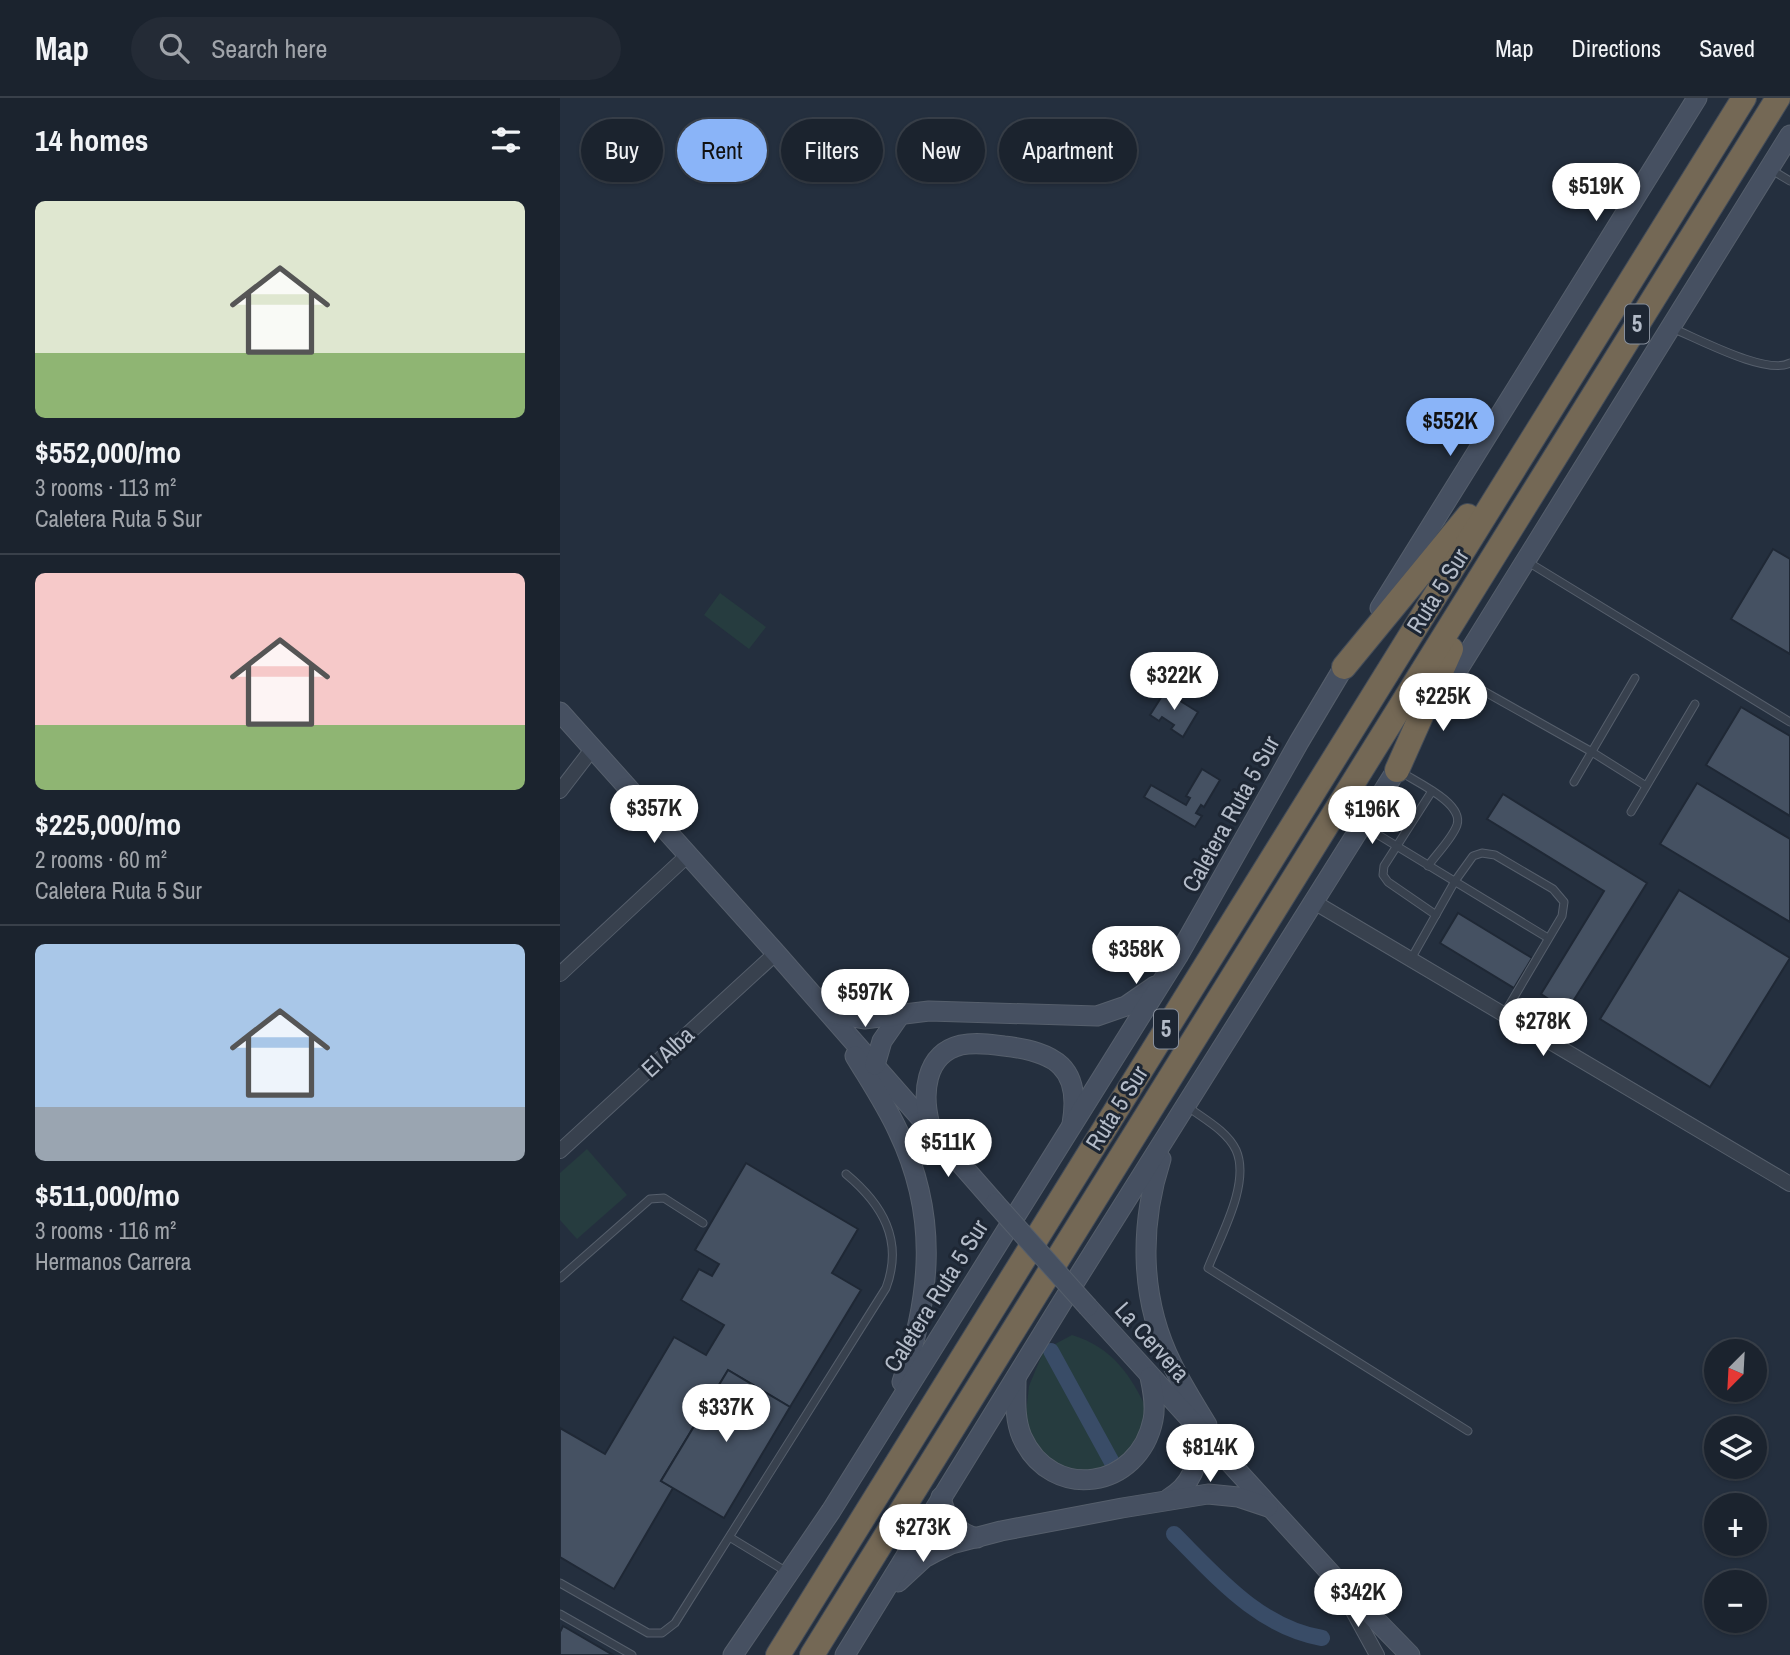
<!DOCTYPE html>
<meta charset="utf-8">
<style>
body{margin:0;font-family:"Archivo Narrow",sans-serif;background:#242b36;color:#f1f3f6;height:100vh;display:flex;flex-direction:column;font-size:26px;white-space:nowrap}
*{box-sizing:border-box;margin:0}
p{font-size:23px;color:#a0a4aa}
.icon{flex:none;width:38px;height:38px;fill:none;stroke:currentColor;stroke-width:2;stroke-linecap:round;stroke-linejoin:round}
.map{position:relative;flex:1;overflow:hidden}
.drawer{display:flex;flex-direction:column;background:#1b232e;width:560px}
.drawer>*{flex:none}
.hud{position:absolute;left:21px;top:21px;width:665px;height:63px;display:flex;gap:14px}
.needle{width:46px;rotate:204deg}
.buttons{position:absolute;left:1144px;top:1241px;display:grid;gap:14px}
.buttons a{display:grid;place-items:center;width:63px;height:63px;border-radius:50%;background:#1b232e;box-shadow:0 2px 5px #0004,0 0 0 2px #39404a;font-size:35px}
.price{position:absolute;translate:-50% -60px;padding:0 16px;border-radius:24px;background:#fff;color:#222;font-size:23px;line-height:46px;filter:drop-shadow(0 2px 4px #0008)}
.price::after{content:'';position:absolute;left:50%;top:42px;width:21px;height:16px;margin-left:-10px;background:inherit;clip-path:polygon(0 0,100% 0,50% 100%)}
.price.selected{background:#8ab4f8;color:#111}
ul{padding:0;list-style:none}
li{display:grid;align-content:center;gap:14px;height:371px;padding:0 35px}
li+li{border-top:2px solid #39404a}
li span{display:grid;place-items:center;height:217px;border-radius:10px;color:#555}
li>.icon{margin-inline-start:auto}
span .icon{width:126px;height:126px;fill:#fffc;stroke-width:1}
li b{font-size:30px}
h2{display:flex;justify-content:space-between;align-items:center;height:84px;padding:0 35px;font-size:30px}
.pill{padding:0 24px;border-radius:32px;background:#1b232e;box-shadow:0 2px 5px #0004,0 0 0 2px #39404a;font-size:24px;line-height:63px}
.pill.selected{background:#8ab4f8;color:#111}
header{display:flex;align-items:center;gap:42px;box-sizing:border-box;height:98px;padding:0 35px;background:#1b232e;border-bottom:2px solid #39404a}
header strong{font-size:33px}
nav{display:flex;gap:38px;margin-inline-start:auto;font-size:24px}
.search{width:490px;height:63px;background:#242b36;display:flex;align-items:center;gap:18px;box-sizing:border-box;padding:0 24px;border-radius:38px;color:#a0a4aa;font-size:26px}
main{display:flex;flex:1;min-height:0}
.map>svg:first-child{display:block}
.green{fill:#263c3f}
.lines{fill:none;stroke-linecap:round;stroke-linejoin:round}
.canal{stroke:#394c67;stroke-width:16}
.building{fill:#455162;stroke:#1f2835;stroke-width:2}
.lane-casing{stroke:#565f6c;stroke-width:9}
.street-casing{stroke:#565f6c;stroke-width:16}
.secondary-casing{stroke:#565f6c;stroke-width:21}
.highway-casing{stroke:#434c59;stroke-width:26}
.lane{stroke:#38414e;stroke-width:7}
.street{stroke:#38414e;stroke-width:14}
.secondary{stroke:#465061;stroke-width:19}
.highway{stroke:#746855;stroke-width:24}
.secondary-bridge-casing{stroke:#565f6c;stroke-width:21;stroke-linecap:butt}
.secondary-bridge{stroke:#465061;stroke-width:19}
.labels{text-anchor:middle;stroke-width:6;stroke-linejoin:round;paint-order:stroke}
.shield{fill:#1d2633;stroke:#878f9c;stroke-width:2}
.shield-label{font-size:23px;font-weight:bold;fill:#b4bcc9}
.street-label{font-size:24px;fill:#b4bcc9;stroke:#1d2633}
</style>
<header>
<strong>Map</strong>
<div class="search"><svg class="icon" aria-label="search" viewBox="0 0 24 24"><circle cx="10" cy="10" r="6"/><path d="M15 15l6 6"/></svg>Search here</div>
<nav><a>Map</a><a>Directions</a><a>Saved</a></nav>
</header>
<main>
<section class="drawer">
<h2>14 homes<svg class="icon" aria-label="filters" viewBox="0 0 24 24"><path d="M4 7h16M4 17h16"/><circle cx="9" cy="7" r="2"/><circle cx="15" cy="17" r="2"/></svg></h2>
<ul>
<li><span style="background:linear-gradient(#dfe7d0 70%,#8fb573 0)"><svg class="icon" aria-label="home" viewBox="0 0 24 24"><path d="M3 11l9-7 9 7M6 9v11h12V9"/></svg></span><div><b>$552,000/mo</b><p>3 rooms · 113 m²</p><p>Caletera Ruta 5 Sur</p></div></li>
<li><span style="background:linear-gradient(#f6c9c9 70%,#8fb573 0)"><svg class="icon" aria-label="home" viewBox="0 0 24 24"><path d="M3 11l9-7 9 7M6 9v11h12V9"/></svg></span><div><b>$225,000/mo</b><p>2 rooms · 60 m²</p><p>Caletera Ruta 5 Sur</p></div></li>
<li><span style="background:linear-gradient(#a9c7e8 75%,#9aa5b1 0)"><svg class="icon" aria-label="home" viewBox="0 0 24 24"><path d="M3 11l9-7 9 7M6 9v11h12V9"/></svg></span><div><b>$511,000/mo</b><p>3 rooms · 116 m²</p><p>Hermanos Carrera</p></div></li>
</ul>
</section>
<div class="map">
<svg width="1230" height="1557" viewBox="0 0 1230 1557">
<rect width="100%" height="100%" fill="#242f3e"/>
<g class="green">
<polygon points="160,495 206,529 189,551 144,517"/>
<polygon points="27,1051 67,1097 17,1141 0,1122 0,1075"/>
<path d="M512,1237C552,1249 571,1277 588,1314L580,1349L562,1367L530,1376L503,1369L475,1349L465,1324L469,1288L484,1252Z"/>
</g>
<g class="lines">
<g class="canal">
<polyline points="491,1253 554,1368"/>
<path d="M614,1436C657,1479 699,1529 762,1540"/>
</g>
</g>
<g class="building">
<polygon points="1213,451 1230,461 1230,556 1171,521"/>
<polygon points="607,590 617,595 614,599 638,614 623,639 611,631 614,627 602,619 599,623 590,617"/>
<polygon points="1181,609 1230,638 1230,718 1146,667"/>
<polygon points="642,671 660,682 644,709 641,707 636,715 642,718 635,729 584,699 591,687 626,707 630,700 626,698"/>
<polygon points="1137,685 1230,741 1230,824 1100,746"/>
<polygon points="943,696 1087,785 1007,913 981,896 1044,793 927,721"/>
<polygon points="1119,792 1230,860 1150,989 1040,921"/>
<polygon points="898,815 972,860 954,890 880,845"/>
<polygon points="186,1065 298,1131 272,1175 301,1192 230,1309 168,1272 101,1383 113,1390 54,1491 0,1459 0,1330 45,1356 114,1239 146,1257 164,1227 121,1202 139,1171 152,1178 159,1166 135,1152"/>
<polygon points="168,1272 230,1309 164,1420 101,1383"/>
<polygon points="3,1528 53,1557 0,1557 0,1534"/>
</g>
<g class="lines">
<g class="lane-casing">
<g id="lane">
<polyline points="1210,71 1230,83"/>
<path d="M1112,230C1137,240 1207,278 1230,265"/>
<polyline points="968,464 1230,624"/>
<polyline points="895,577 1032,654 1086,688"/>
<path d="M841,674C856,684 904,705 897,727C892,741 877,755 868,768"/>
<polyline points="1014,684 1075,580"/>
<polyline points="872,693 824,768 823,777 828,784 876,817"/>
<polyline points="1071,714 1135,606"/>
<polyline points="802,727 988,840"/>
<polyline points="851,861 895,783 913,758 922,755 935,757 993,791 1004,804 1002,818 944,916"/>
<path d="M628,1009C644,1021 667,1033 676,1052C691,1085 660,1139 648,1170L908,1333"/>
<polyline points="0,1180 90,1101 104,1100 143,1125"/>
<polyline points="171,1440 227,1474"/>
<path d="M0,1485L88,1535H102L115,1525L326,1190C344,1142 322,1106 286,1076"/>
<polyline points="0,1516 72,1557"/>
</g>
</g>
<g class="street-casing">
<g id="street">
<polyline points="0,693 33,650"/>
<polyline points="754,804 1230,1086"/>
<polyline points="0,876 129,756"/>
<polyline points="0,1053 216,855"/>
<polyline points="783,1495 817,1557"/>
</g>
</g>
<g class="secondary-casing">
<g id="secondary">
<polyline points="820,510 1137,0"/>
<polyline points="876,607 1230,37"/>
<polyline points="0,614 216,855 435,1105"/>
<polyline points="270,915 304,921 369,913 537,918 566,908 595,888"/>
<path d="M295,958C310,983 326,1007 338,1033C379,1118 371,1197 342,1284"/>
<polyline points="315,967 322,943 340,917"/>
<path d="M370,1027C362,997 364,956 401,947C415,944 430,946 444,948C495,954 522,969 512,1026"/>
<path d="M601,1061C579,1129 580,1202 612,1266C622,1287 635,1307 647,1327"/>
<polyline points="528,1209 774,1479 850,1557"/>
<path d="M456,1280C456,1300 454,1320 462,1339C492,1405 579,1391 593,1322C596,1308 593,1293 590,1279"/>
<path d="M381,1399C385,1419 396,1435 417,1440"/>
<path d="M608,1401C636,1385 637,1362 642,1333"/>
<polyline points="338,1484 364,1460 377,1453 391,1446 441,1433 562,1410 648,1396 678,1399 708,1409"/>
<polyline points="173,1557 271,1413 618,858 739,644 791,557"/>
<polyline points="285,1557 501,1206 844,660"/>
</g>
</g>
<g class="highway-casing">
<g id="highway">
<polyline points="784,569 908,418"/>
<polyline points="837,672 891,551"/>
<polyline points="218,1557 1184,0"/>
<polyline points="252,1557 1218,0"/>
</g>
</g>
<use href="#lane" class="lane"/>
<use href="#street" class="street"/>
<use href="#secondary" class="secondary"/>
<use href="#highway" class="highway"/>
<g class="secondary-bridge-casing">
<polyline id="secondary-bridge" points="435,1105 528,1209"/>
</g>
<use href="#secondary-bridge" class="secondary-bridge"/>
</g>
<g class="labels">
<g class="shield">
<rect x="1065" y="206.5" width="24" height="39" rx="5"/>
<rect x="594" y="911.5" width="24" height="39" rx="5"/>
</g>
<g class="shield-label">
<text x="1077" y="234">5</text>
<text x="606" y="939">5</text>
</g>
<g class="street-label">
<text transform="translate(878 493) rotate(-58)" y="8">Ruta 5 Sur</text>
<text transform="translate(671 716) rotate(-61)" y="8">Caletera Ruta 5 Sur</text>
<text transform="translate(108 954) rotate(-43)" y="8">El Alba</text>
<text transform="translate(557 1010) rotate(-58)" y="8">Ruta 5 Sur</text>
<text transform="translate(376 1198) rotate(-58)" y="8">Caletera Ruta 5 Sur</text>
<text transform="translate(592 1244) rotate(48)" y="8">La Cervera</text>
</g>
</g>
</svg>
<div class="buttons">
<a><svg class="needle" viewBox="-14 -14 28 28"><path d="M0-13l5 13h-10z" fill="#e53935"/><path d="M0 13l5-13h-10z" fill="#a0a4aa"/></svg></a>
<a><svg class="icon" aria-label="layers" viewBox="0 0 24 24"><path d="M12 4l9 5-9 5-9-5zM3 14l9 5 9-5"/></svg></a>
<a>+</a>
<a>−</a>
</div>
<b class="price" style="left:1036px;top:125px">$519K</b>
<b class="price selected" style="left:890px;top:360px">$552K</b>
<b class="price" style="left:614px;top:614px">$322K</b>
<b class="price" style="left:883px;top:635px">$225K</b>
<b class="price" style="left:94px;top:747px">$357K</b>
<b class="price" style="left:812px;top:748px">$196K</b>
<b class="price" style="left:576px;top:888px">$358K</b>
<b class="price" style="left:305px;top:931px">$597K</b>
<b class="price" style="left:983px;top:960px">$278K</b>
<b class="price" style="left:388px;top:1081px">$511K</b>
<b class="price" style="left:166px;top:1346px">$337K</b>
<b class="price" style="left:650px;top:1386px">$814K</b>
<b class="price" style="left:363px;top:1466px">$273K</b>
<b class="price" style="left:798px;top:1531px">$342K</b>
<div class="hud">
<a class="pill">Buy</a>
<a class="pill selected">Rent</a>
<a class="pill">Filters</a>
<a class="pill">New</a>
<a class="pill">Apartment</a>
</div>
</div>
</main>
